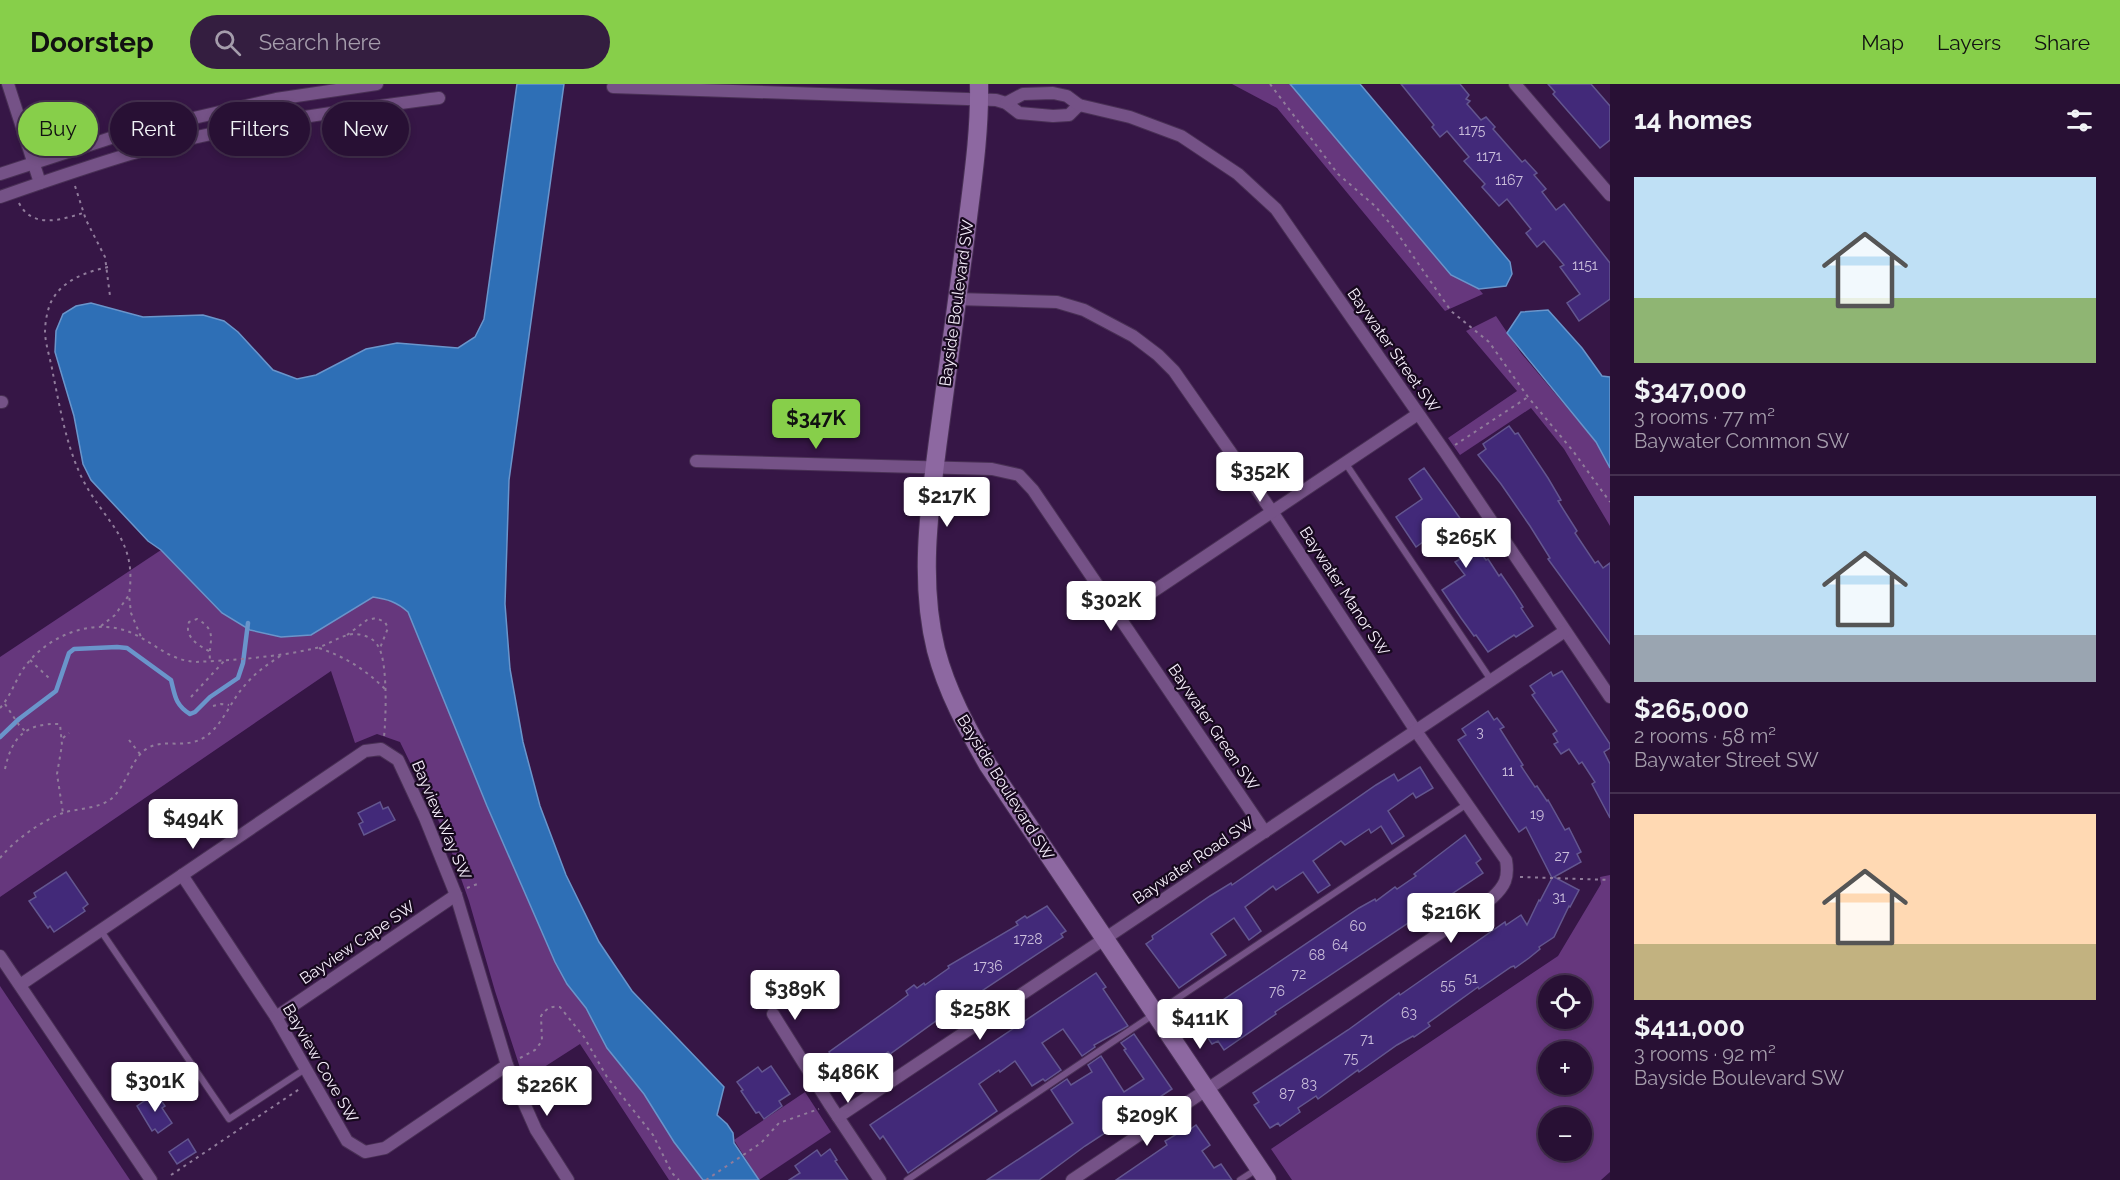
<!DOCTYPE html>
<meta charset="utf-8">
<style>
body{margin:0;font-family:Raleway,sans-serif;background:#341e40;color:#f1f3f6;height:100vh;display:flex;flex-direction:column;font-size:22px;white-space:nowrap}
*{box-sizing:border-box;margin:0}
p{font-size:20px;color:#a59dac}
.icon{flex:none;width:33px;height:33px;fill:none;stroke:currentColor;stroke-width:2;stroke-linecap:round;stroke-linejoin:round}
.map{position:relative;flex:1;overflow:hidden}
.drawer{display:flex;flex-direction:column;background:#281034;width:510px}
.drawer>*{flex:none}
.hud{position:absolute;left:18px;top:18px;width:570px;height:54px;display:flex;gap:12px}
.tools{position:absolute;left:1538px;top:891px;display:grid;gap:12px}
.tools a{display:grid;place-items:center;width:54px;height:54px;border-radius:50%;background:#281034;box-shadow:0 3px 9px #0003,0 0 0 2px #44304f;font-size:30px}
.price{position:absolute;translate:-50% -51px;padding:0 14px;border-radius:6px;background:#fff;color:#222;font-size:20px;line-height:39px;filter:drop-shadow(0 2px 3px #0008)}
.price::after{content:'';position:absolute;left:50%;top:36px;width:18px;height:14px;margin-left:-9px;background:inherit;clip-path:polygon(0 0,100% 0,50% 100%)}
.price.selected{background:#87cf4a;color:#111}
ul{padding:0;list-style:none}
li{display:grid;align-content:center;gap:12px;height:318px;padding:0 24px}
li+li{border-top:2px solid #44304f}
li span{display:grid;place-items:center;height:186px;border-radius:0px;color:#555}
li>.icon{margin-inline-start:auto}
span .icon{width:108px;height:108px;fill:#fffc;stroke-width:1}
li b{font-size:26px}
h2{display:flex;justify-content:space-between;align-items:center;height:72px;padding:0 24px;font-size:26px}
.chip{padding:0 21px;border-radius:27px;background:#281034;box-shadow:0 3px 9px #0003,0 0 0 2px #44304f;font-size:21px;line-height:54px}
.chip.selected{background:#87cf4a;color:#111}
header{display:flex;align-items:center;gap:36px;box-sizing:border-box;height:84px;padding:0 30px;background:#87cf4a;color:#111}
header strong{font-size:28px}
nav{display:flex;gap:33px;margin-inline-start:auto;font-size:21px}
.search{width:420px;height:54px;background:#341e40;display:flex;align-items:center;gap:15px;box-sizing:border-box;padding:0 21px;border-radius:33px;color:#a59dac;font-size:22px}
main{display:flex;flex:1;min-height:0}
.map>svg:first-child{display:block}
.green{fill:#66377d;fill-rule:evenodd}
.water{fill:#2e6fb6;stroke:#6a95cb;stroke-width:1.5}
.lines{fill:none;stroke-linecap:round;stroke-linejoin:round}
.stream{stroke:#6a95cb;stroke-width:4.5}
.building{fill:#422979;stroke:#63568f;stroke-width:1.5}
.lane-casing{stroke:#493055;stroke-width:8}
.street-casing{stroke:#493055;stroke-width:14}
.secondary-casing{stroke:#493055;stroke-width:20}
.path{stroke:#907c9b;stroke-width:2;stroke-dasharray:3 4.5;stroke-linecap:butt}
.lane{stroke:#755287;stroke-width:6}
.street{stroke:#755287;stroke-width:12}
.secondary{stroke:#8d68a1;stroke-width:18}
.labels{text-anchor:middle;stroke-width:4.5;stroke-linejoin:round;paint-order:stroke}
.number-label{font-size:14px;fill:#cabedb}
.street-label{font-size:16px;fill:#f7effc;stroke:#17091e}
</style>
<header>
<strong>Doorstep</strong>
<div class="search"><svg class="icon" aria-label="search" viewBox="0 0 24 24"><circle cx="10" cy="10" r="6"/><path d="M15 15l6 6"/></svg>Search here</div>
<nav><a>Map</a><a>Layers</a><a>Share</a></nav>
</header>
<main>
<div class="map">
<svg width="1610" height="1096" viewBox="0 0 1610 1096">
<rect width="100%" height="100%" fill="#361646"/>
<g class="green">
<polygon points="1232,0 1290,0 1451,191 1479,205 1483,210 1445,227 1277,24"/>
<polygon points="1496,232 1521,269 1596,358 1610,384 1610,442 1564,365 1531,324 1460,371 1448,354 1517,307 1466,247"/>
<path d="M161,466L222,529L281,553L311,551L373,513C387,515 397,518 408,528L487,722L555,878L567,900L586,924L607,964L644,1010L674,1058L703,1096H669L580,960L524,996L495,907L469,817L446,752L400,658L377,650L355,659L331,587L0,813V573Z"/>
<path d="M1610,791V1088L1601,1096H1292L1271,1065L1558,872L1601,800L1600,793ZM1548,902H1581V934H1548ZM1548,968H1581V1000H1548ZM1548,1034H1581V1066H1548Z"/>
<polygon points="0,902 130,1096 0,1096"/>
<polygon points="805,1008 831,1048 759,1096 734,1056"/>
</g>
<g class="water">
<path d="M517,0H564L509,396L505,520L510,585L523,658L540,722L566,791L599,858L632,907L724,1003L717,1031L727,1040L733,1049L734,1059L759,1096H703L674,1058L644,1010L607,964L586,924L567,900L555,878L487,722L408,528C397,518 387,515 373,513L311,551L281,553L250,546L222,529L161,466L148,457L91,396L83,380L74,332L55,268L56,247L63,230L76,222L91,219L143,233L203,231L224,237L238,248L273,286L297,295L316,291L366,265L397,259L458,264L475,253L484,235Z"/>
<polygon points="1290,0 1360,0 1510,178 1512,190 1506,202 1479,205 1451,191"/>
<polygon points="1548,226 1582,264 1602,292 1610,293 1610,384 1596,358 1507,249 1521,228"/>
</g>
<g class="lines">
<path class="stream" d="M0,653L19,635L56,607L69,569L74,565L117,563L127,564L171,596C175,611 175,621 190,630L195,628L210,613L238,594L243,579L248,539"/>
</g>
<g class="building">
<polygon points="1401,0 1460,0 1469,11 1466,15 1470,17 1467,20 1481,36 1486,33 1495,43 1493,45 1522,78 1525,76 1537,89 1534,91 1546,105 1542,108 1556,126 1564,120 1610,179 1610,215 1579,237 1567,219 1580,210 1560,183 1564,181 1544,157 1537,163 1526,149 1531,145 1507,115 1499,122 1482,103 1485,100 1464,77 1469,73 1447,47 1440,53 1432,43 1434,41"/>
<polygon points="1548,0 1591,0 1610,22 1610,56 1600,64 1553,10 1555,8"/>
<polygon points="1509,342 1515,350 1518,349 1548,394 1561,416 1558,417 1577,447 1575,449 1595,479 1598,477 1603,484 1610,479 1610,560 1548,475 1550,474 1530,442 1501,400 1478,371 1486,365 1483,360"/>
<polygon points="1424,384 1472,451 1469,453 1486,476 1488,475 1499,492 1501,490 1514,509 1523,523 1521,524 1533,542 1516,553 1514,551 1488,568 1476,551 1474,552 1461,534 1442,506 1465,491 1455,478 1460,475 1441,445 1416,463 1396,433 1422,415 1409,395"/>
<polygon points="1562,587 1610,660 1610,664 1604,668 1610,680 1610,734 1592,700 1595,698 1582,678 1579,680 1569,665 1561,670 1554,660 1558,658 1553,650 1557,647 1532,611 1535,609 1530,602 1551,588 1553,592"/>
<polygon points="1488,627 1494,636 1497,634 1504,643 1500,645 1523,681 1521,682 1535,703 1537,702 1547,717 1548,716 1565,746 1569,744 1581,768 1577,770 1581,778 1554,793 1579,806 1570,823 1569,822 1554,853 1539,863 1540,865 1529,874 1515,884 1514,882 1511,883 1479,905 1478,903 1428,939 1430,942 1414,953 1413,952 1397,961 1359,988 1358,986 1318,1015 1316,1012 1298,1024 1300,1028 1280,1042 1278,1039 1270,1044 1254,1021 1259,1018 1253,1009 1348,946 1399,909 1400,911 1505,838 1506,841 1521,831 1527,841 1539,816 1540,817 1552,794 1526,743 1519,748 1458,656 1466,651 1462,645"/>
<polygon points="1420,683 1433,704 1416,714 1413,709 1388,727 1404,752 1392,760 1381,742 1371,749 1369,745 1345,761 1341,757 1313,777 1330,801 1318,809 1303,788 1276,806 1273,802 1245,823 1261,847 1249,856 1234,834 1211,850 1226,871 1179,904 1146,860 1153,855 1152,852 1210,812 1231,799 1232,801 1376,701 1394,690 1398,697"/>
<polygon points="380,718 383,725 388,723 395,736 364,751 359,740 363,738 358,729"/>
<polygon points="1465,751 1481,775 1476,779 1483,789 1275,928 1276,930 1224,966 1218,957 1212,960 1199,941 1205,937 1204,935 1217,926 1214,922 1359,824 1375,815 1376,817 1395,803 1397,805 1416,792 1414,790"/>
<polygon points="66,788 88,820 83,824 85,827 54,848 50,842 48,844 29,817 36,813 34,809"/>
<polygon points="1047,822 1066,847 1061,850 1063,853 965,918 966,919 956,927 954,924 890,970 888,968 853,993 851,991 847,994 829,968 896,920 908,911 906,907 914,901 917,904 924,899 925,901 949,884 948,882 1018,841 1016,838 1025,832 1027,834"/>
<polygon points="1096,889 1106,903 1103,905 1128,942 1094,961 1095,963 1082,972 1063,945 1042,959 1061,986 1045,997 1043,995 1032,1002 1015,977 1000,988 999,986 979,1000 997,1027 908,1089 883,1052 880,1055 870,1041"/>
<polygon points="1134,950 1172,1005 1085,1062 1039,1096 987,1096 1073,1039 1051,1006 1067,995 1071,1001 1092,988 1088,981 1101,972 1124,1008 1144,995 1124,966 1126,965 1121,959"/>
<polygon points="132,981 140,993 126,1003 118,991"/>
<polygon points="771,982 790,1010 779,1017 782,1022 764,1035 759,1028 756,1029 741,1007 743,1006 737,998 758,983 762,988"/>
<polygon points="156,1009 165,1022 162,1024 172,1039 158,1049 155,1045 152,1047 137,1022"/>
<polygon points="1196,1041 1210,1061 1202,1067 1214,1084 1221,1080 1232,1096 1116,1096 1167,1061 1165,1057 1187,1044 1189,1046"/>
<polygon points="188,1055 196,1068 177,1080 169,1068"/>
<polygon points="830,1065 837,1076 835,1077 848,1096 789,1096 800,1089 795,1082 817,1066 821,1072"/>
</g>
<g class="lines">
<g class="lane-casing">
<g id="lane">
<polyline points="1346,380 1491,596"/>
<polyline points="101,847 229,1035 305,985"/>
<polyline points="907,1096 1467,720"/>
<polyline points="1240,1096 1257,1085"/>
</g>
</g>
<g class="street-casing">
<g id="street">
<polyline points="8,0 40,99"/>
<polyline points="1515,0 1610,111"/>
<polyline points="613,3 996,16 1006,19 1019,29 1053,32 1069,31 1079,21"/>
<polyline points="1006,19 1023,10 1053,9 1067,12 1079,21 1130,33 1181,52 1238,90 1276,125 1445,368 1610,613"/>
<polyline points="0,90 120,51 276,15 377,0"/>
<path d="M0,113C43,98 86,83 130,70C230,41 335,28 439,14"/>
<path d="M957,215L1057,218L1084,226L1133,252L1158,271L1174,287L1273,429L1416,647L1506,776C1509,794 1505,802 1492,814L1072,1096"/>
<polyline points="0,318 2,318"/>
<polyline points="696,377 992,385 1019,391 1033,406 1265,748"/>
<polyline points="1118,531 1418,330"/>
<polyline points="182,791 276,933 347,1057 365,1068 385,1064 507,981"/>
<polyline points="0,872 151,1096"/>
<polyline points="20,901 365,667 381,665 398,676 425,734 456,811 507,981 536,1046 568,1096"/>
<polyline points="773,930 830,1021 880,1096"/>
<polyline points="276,933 456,811"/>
<polyline points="838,1033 1565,547"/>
</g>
</g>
<g class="secondary-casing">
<path id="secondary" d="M979,0C980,50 972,100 966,150C957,219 947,288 938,357C929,426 919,498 936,566C947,608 967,644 988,681L1267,1096"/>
</g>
<g class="path">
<polyline points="1270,0 1338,90 1375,122 1393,143 1451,227 1489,258 1528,313 1573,367 1610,418"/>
<polyline points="75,102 86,136 105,173 110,212"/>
<path d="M19,119C32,145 61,136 83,129"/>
<path d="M108,183C86,188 62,196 51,218C47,227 45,239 45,249C46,263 51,277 53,290C60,324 66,360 81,392C103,438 138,453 129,511"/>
<polyline points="1455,361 1528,313"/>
<polyline points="101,542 115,531 129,511 131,529 141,553"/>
<polyline points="347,551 367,536 376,534 385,538 388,544 380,564"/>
<path d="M319,564C345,573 365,585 385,605"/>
<path d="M209,567C197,561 184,552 189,538L197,535C219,547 208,558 210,577"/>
<polyline points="30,576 51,596"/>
<polyline points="191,613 226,575"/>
<polyline points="5,620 19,641 25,647"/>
<polyline points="213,622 221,620 229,621"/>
<path d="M0,624C11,612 16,594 26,581C50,550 97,532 134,550C157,561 169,576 196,578C234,576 279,573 316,564C329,561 340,551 354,550C363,550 374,554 378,562C388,577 386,634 384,653"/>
<polyline points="63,654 69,649"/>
<polyline points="129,656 140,670"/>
<path d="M5,685C12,652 26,639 60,640L62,661L57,690L63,729"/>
<polyline points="445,746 450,757"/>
<path d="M0,774C16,755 40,738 63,729C78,724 98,725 111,715C127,702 131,673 148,664C165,654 184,666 205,653C224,640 231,615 247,599C257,587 270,579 283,570"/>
<polyline points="1520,793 1610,796"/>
<polyline points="467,804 480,799"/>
<path d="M520,974L535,966L542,957L541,932C547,924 550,922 560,923L584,953L607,993L653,1051L672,1089L679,1096"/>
<polyline points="171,1091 301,1004"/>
<polyline points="706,1096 761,1059 779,1039 819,1025"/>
</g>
<use href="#lane" class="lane"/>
<use href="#street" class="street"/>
<use href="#secondary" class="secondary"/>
</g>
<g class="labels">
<g class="number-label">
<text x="1472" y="51">1175</text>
<text x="1489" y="77">1171</text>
<text x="1509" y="101">1167</text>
<text x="1585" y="186">1151</text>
<text x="1480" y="653">3</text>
<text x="1508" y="692">11</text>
<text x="1537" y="735">19</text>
<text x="1562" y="777">27</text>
<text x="1559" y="818">31</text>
<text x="1358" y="847">60</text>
<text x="1028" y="860">1728</text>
<text x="1340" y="866">64</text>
<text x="1317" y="876">68</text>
<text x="988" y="887">1736</text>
<text x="1299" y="895">72</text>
<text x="1471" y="899">51</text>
<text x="1448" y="906">55</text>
<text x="1277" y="912">76</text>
<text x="1409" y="934">63</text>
<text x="1367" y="960">71</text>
<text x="1351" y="979">75</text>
<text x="1309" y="1005">83</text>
<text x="1287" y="1015">87</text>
</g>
<g class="street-label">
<text transform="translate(956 219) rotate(-82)" y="6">Bayside Boulevard SW</text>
<text transform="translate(1394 266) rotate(55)" y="6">Baywater Street SW</text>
<text transform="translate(1345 507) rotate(57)" y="6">Baywater Manor SW</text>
<text transform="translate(1214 643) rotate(56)" y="6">Baywater Green SW</text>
<text transform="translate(1006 703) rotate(58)" y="6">Bayside Boulevard SW</text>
<text transform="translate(442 736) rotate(67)" y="6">Bayview Way SW</text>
<text transform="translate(1193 776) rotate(-34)" y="6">Baywater Road SW</text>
<text transform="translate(357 858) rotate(-34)" y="6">Bayview Cape SW</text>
<text transform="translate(321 979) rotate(60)" y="6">Bayview Cove SW</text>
</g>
</g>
</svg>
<div class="tools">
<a><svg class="icon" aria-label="locate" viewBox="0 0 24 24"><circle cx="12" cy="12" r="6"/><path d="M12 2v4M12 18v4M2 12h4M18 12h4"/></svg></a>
<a>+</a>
<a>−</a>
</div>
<b class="price selected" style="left:816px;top:366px">$347K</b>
<b class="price" style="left:1260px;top:419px">$352K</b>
<b class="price" style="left:947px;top:444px">$217K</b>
<b class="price" style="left:1466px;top:485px">$265K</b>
<b class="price" style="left:1111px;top:548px">$302K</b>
<b class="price" style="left:193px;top:766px">$494K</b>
<b class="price" style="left:1451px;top:860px">$216K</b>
<b class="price" style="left:795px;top:937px">$389K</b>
<b class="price" style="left:980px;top:957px">$258K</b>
<b class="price" style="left:1200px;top:966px">$411K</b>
<b class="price" style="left:848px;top:1020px">$486K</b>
<b class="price" style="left:155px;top:1029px">$301K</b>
<b class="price" style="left:547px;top:1033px">$226K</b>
<b class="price" style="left:1147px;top:1063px">$209K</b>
<div class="hud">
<a class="chip selected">Buy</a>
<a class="chip">Rent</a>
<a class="chip">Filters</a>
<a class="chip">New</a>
</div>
</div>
<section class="drawer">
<h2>14 homes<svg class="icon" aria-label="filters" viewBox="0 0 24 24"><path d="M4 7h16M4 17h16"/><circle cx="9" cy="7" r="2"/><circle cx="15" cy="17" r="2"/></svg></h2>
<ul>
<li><span style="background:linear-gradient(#bfe0f5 65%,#8fb573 0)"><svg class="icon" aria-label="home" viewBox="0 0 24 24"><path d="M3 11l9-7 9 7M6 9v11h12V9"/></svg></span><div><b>$347,000</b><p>3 rooms · 77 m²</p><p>Baywater Common SW</p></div></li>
<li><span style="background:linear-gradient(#bfe0f5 75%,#9aa5b1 0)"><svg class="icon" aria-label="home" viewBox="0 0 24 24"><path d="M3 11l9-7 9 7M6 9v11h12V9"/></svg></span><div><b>$265,000</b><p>2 rooms · 58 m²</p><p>Baywater Street SW</p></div></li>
<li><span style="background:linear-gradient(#ffd9b3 70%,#c2b280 0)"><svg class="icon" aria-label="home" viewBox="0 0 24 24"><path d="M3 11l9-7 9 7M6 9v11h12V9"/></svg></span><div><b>$411,000</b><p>3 rooms · 92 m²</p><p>Bayside Boulevard SW</p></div></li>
</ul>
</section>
</main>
